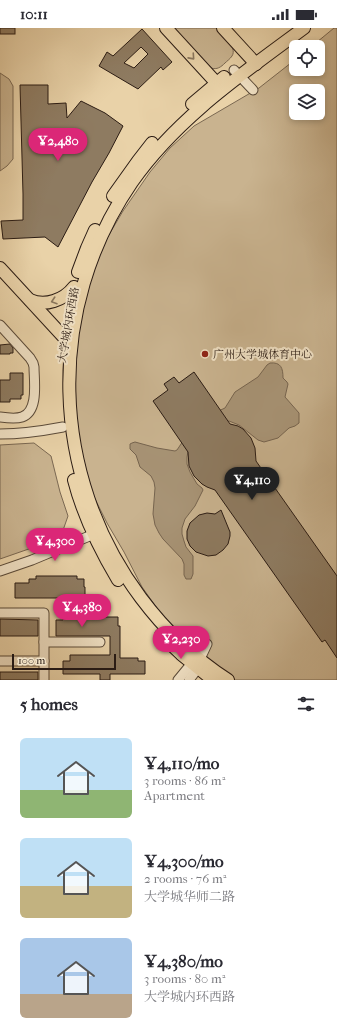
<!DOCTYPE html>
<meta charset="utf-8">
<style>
body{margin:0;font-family:"IM FELL French Canon","Noto Serif SC",serif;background:#f2f2f3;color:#2b2b33;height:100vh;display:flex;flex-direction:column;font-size:15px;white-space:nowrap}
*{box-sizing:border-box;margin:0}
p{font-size:13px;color:#7c7c81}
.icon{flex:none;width:22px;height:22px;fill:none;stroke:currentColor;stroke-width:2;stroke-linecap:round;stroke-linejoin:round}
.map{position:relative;height:652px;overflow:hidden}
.side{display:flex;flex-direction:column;background:#fff;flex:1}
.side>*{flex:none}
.fabs{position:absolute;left:289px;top:12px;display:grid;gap:8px}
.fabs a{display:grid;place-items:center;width:36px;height:36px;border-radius:6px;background:#fff;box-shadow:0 2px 6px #0003;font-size:20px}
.scale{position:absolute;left:12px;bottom:10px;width:104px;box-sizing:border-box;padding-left:4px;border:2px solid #2b1c14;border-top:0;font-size:11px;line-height:14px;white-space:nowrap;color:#2b1c14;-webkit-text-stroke:3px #f1e2c6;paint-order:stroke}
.price{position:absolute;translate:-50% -34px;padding:0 9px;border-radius:14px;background:#db2777;color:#fff;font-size:13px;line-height:26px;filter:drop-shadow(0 1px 2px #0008)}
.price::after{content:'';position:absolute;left:50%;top:24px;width:12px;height:9px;margin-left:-6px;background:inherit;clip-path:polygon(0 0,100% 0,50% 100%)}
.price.selected{background:#222;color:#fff}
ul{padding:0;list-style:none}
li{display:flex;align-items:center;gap:12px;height:100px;padding:0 20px}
li span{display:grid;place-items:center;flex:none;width:112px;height:80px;border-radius:6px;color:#555}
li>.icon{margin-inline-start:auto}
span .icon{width:48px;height:48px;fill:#fffc;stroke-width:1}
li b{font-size:17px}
h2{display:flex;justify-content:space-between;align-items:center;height:48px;padding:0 20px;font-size:17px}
.status{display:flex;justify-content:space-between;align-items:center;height:28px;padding:0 20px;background:#fff;direction:ltr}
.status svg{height:11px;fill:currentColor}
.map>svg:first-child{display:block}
.green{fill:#c9b38f;stroke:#7a6852;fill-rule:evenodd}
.water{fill:#a89476;stroke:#76644f}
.building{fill:#8e7b61;stroke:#2b1c14;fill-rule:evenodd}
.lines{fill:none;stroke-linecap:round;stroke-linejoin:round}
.minor-casing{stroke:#5a4a39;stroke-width:11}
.major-casing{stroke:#2b1c14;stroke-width:14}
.minor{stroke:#f1e2c6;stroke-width:9}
.major{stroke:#e9d2a8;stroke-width:12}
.oneway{stroke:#8a775e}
.poi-dot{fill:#8f2418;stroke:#f1e2c6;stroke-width:1.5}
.labels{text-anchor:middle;stroke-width:4;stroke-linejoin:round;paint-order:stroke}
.street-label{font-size:11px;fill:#2b1c14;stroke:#f1e2c6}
.poi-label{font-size:11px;fill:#2b1c14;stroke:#f1e2c6;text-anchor:start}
</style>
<div class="status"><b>10:11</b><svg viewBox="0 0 49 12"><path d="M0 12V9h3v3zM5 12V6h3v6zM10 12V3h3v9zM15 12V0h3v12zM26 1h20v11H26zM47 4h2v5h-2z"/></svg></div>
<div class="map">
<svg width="337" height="652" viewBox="0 0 337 652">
<rect width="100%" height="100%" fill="#e9d2a8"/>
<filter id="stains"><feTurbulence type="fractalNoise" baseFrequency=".005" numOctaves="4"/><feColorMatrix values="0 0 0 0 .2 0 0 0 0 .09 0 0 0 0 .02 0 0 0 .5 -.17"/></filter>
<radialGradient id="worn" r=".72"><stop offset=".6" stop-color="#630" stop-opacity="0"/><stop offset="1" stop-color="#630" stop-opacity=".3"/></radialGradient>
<g class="green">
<path d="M173,0H216C221,6 238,19 232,28C230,31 227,33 225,35C221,39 217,42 211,40Z"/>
<path d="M334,0H337V652H230L214,644L164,590L142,559L124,524L107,495L88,457L73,393L78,276L97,227L123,183L150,144L170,120L194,98L259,60L296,31V41H318V19H311ZM296,63H318V85H296Z"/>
<polygon points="0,45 9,51 13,58 13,131 7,138 0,143"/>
<polygon points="34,415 51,428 60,464 68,488 61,508 43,516 0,531 0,417"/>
</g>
<path class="water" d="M270,335C281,334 283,340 283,350L287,354L288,356L285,369L299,385V395L295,398L289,400L278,410L264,414L258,412L239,397L229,393L220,395L188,423L187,429V436L190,444L197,456L202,460L203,462L195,478L185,491L182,500V506L184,513L186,519L193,528V546L191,551H186L184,547V536L182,531L163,511L159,505L155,497L153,486L155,460L154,454L151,448L140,439L136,427L130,421V416L132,415L135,414L157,420L175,423L177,422L183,413L214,385L225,380L235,364L258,349L267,337Z"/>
<g class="building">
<rect x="0" y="0" width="15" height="6"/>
<path d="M142,1L172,34L163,42L161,39L138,61L99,38L107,24L113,28ZM141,19L148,26L134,40L124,35Z"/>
<polygon points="20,57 48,57 48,76 66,75 67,90 81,73 105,85 123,98 109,125 92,154 58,219 45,209 3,211 1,193 23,192 23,166"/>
<polygon points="10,316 13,320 13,325 10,325 10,326 0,326 0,317"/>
<polygon points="194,344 230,396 238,398 243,401 251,410 255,420 256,433 337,548 337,630 325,612 322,614 215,462 207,459 202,456 194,448 189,438 188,424 153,373 168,362 164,356 174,349 179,355"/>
<polygon points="10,345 23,345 23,367 21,367 21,371 10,371 10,374 0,374 0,352 10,352"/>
<polygon points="221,482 230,504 230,508 228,516 223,522 216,527 208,528 196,524 190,518 187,511 187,503 190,495 199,487 207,485 215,486"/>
<polygon points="36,548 77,548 77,551 84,551 84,559 85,559 85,589 118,589 118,598 120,598 120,630 138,630 138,633 145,633 145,646 110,646 110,652 100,652 100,646 63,646 63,633 70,633 70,627 110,627 110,608 56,608 56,592 63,592 63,589 76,589 76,570 15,570 15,555 29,555 29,551 36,551"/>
<polygon points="0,591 38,592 38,608 0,608"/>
<rect x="0" y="644" width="38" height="8"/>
</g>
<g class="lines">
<g class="minor-casing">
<g id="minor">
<polyline points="234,42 253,62"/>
<path d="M0,297L30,330L33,335L34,339C34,353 39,383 22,389C16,391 7,390 0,389"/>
<path d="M0,406C22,406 42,403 63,399"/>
<polyline points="0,543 32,532 99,504"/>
<polyline points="0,585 44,585 44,652"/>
<polyline points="44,614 100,614"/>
<polyline points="0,633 44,633"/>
<polyline points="178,652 192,635 197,632"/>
<polyline points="189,652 198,640 200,631 207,616"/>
</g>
</g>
<g class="major-casing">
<g id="major">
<polyline points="166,0 222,61"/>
<polyline points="223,0 256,36"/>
<polyline points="192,76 224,49"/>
<polyline points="113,168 138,133 152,115"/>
<polyline points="0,240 71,317"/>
<polyline points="78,244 87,220 95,202"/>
<path d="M30,272C45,279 64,272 74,259"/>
<path d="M74,452C83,487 99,520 118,552"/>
<polyline points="161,607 181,626 213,652"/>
<path d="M228,652C194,630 165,602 141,570C49,447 45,281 132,154C177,90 242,46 304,0"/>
</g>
</g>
<use href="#minor" class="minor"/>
<use href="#major" class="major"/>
</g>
<defs><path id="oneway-chevron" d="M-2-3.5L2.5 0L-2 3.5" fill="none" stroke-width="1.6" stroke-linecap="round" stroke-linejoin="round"/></defs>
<g class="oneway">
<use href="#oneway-chevron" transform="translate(192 29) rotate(48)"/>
<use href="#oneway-chevron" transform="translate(54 273) rotate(162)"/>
</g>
<circle class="poi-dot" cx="205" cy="326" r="4"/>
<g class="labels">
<g class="street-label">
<text transform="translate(68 297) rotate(-80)" y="4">大学城内环西路</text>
</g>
<g class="poi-label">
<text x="213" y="330">广州大学城体育中心</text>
</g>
</g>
<rect width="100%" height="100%" filter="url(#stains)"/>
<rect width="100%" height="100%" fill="url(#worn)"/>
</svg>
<div class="fabs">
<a><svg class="icon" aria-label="locate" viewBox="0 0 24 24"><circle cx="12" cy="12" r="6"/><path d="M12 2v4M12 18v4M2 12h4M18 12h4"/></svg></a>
<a><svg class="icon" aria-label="layers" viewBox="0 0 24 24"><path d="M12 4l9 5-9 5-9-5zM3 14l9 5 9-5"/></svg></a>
</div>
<div class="scale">100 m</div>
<b class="price" style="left:58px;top:134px">¥2,480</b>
<b class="price selected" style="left:252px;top:473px">¥4,110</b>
<b class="price" style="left:55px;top:534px">¥4,300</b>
<b class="price" style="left:82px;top:600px">¥4,380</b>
<b class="price" style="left:181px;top:632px">¥2,230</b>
</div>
<section class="side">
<h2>5 homes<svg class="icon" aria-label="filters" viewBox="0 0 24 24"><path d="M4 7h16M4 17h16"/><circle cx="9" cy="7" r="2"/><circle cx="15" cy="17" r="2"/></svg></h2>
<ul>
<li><span style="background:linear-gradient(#bfe0f5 65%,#8fb573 0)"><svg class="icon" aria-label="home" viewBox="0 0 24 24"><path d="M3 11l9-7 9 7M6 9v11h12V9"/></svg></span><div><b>¥4,110/mo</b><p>3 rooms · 86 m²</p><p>Apartment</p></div></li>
<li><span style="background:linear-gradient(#bfe0f5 60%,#c2b280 0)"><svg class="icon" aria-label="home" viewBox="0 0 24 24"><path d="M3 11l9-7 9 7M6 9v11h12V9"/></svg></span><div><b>¥4,300/mo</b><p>2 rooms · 76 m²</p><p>大学城华师二路</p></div></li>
<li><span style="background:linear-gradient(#a9c7e8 70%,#b9a48a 0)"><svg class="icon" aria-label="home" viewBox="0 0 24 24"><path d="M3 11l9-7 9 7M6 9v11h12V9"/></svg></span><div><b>¥4,380/mo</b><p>3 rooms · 80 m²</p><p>大学城内环西路</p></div></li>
</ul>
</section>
